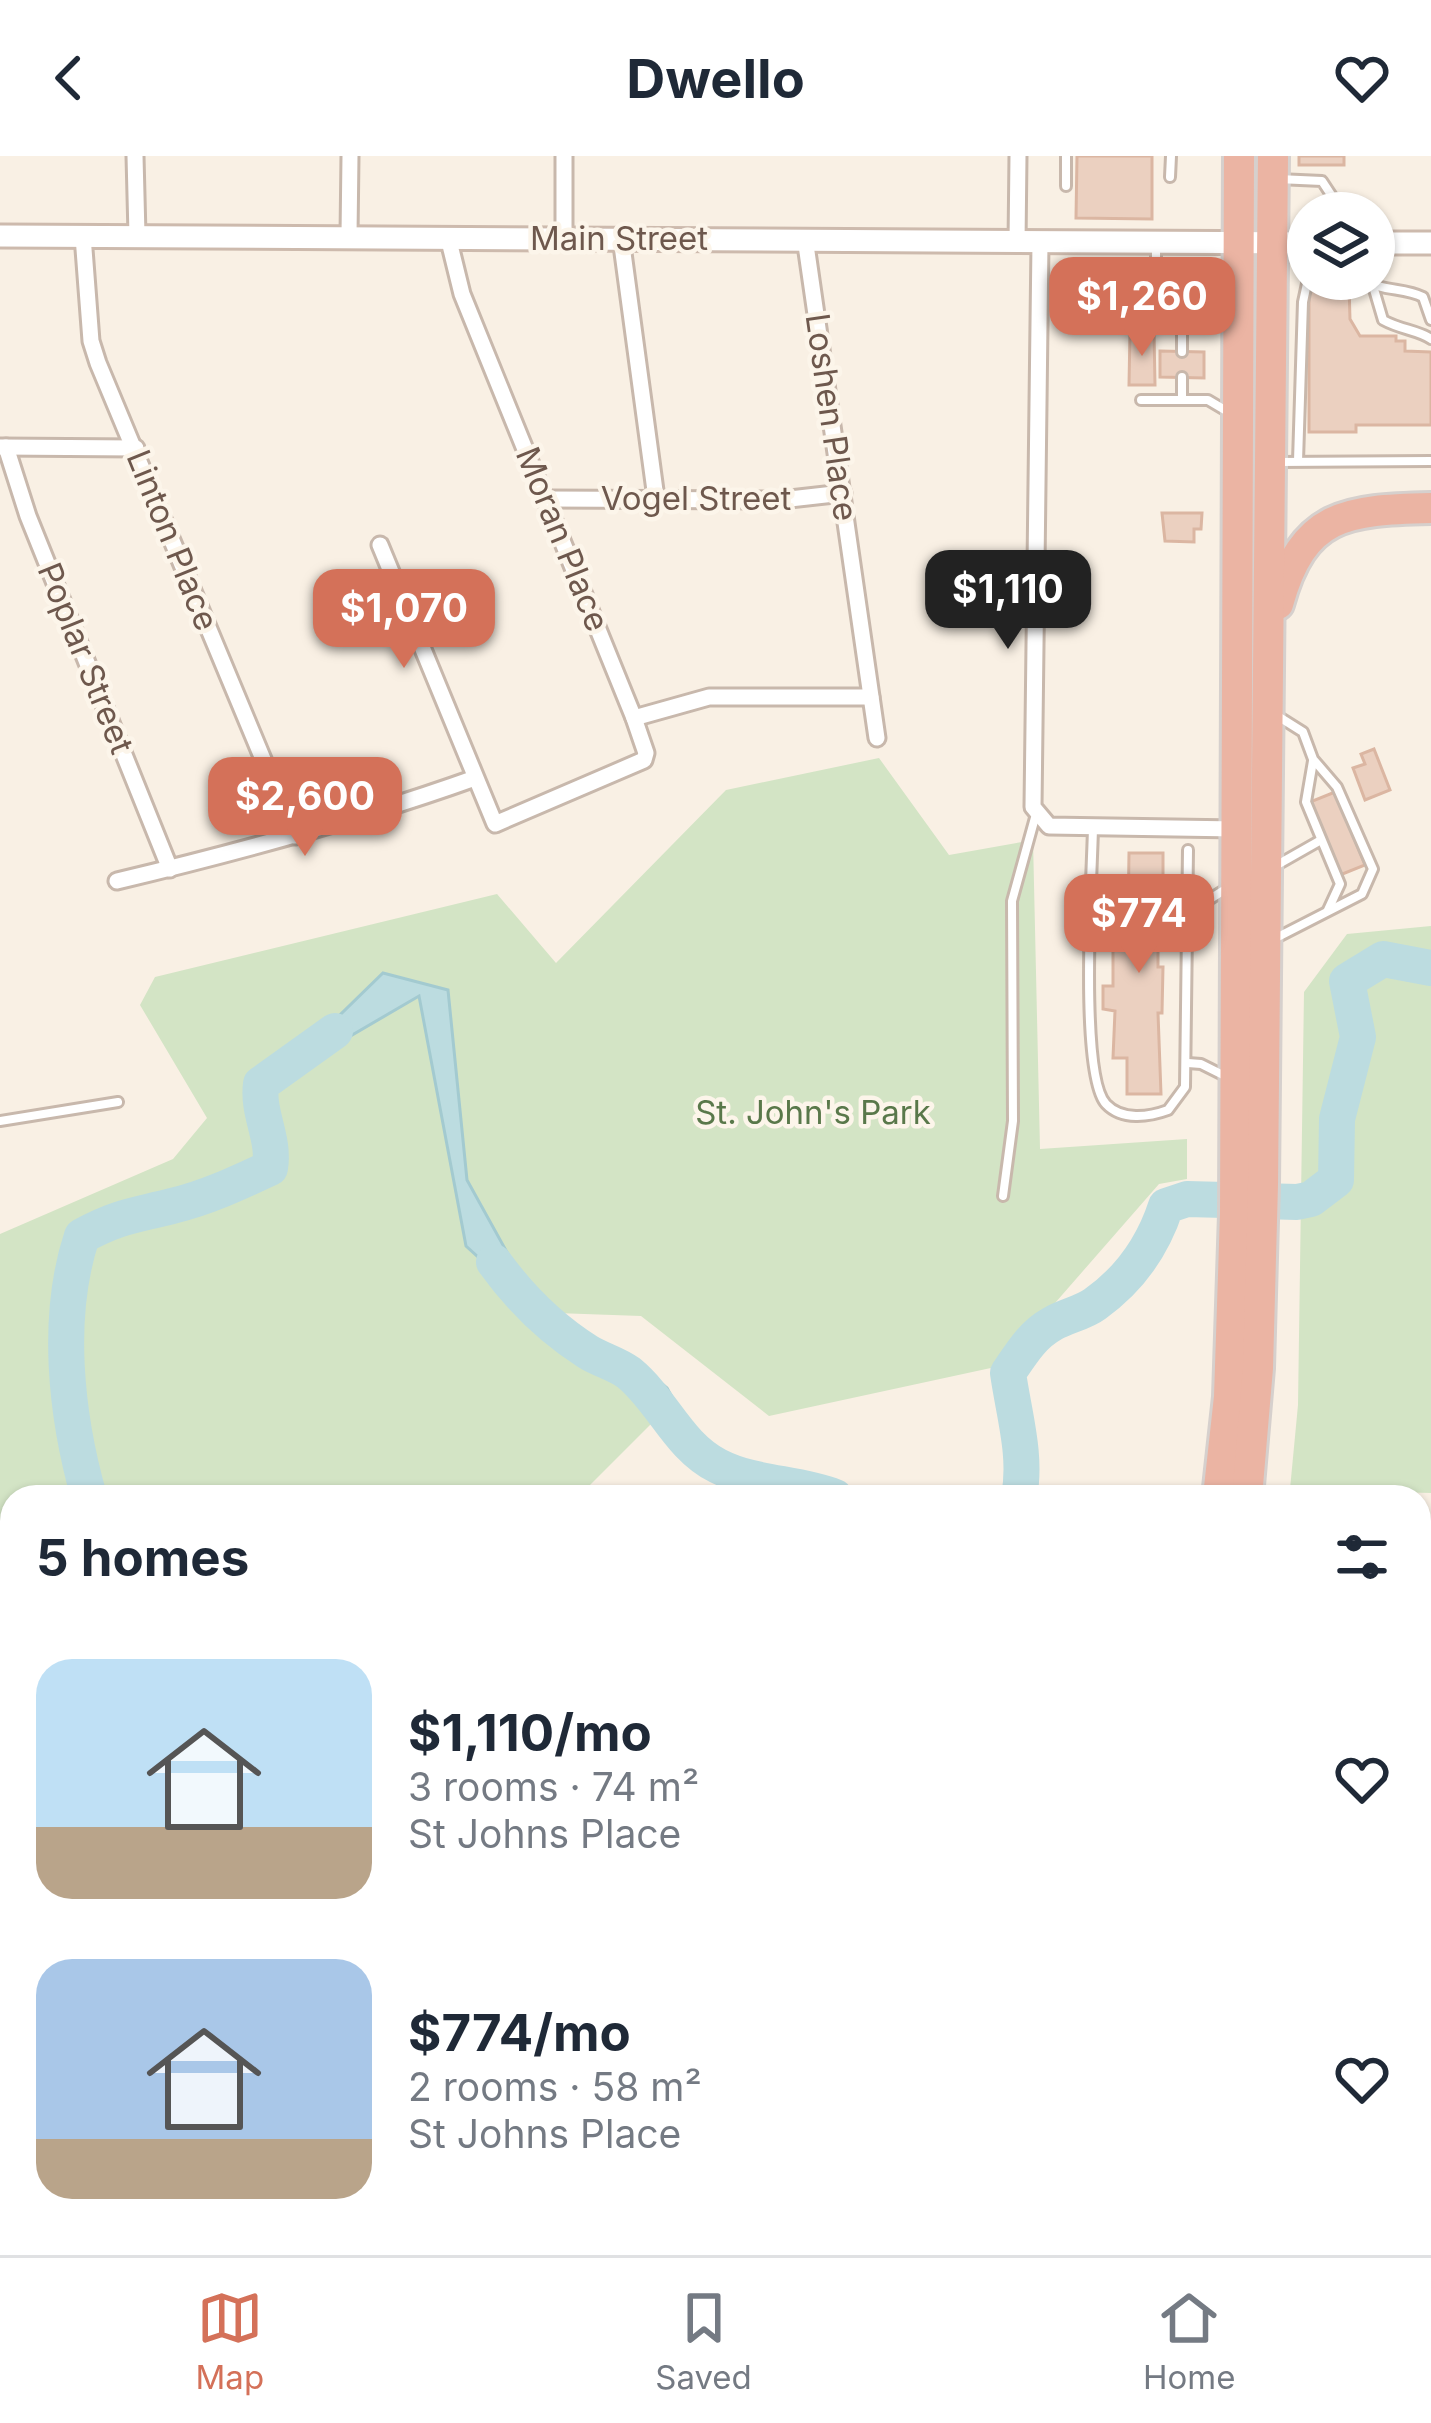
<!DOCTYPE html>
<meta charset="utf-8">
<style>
body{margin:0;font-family:Inter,sans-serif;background:#f6f6f7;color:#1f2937;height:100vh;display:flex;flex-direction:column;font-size:45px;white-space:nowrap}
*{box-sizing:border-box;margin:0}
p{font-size:39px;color:#747a83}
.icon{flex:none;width:66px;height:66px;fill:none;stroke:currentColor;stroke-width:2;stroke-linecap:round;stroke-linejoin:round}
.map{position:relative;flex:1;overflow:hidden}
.details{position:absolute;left:0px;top:1329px;width:1431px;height:771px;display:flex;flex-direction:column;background:#fff;border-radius:36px 36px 0 0;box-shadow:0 3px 9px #0004}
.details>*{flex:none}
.buttons{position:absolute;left:1287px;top:36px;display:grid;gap:24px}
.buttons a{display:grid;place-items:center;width:108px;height:108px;border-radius:50%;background:#fff;box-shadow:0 3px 9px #0004;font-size:60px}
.price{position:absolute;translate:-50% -102px;padding:0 27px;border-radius:24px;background:#d47159;color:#fff;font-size:39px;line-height:78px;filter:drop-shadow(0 3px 6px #0008)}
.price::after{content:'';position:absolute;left:50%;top:72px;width:36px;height:27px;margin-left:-18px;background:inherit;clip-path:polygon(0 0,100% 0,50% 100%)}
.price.current{background:#222;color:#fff}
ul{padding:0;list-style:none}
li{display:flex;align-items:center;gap:36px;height:300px;padding:0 36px}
li span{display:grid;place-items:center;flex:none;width:336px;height:240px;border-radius:36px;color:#555}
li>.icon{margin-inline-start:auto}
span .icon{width:144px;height:144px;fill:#fffc;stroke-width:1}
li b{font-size:51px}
h2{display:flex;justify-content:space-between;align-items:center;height:144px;padding:0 36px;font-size:51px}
header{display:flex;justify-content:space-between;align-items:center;height:156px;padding:0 36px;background:#fff;font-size:54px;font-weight:700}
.tabs{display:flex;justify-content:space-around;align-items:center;height:168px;border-top:3px solid #e0e1e3;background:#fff;font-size:33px;color:#747a83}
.tabs a{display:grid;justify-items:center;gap:6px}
.tabs .current{color:#d47159}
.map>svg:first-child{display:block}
.green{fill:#d3e4c5}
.water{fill:#bcdce0;stroke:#a3cad0;stroke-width:3}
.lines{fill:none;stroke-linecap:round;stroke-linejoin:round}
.river{stroke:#bcdce0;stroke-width:36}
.building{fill:#ebd0c0;stroke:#dbb6a2;stroke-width:3}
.lane-casing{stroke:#c8b8ac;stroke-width:14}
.street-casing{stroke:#c8b8ac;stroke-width:21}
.secondary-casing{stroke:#cdbaad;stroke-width:27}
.highway-casing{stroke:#d6d0cd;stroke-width:36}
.lane{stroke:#fff;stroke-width:8}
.street{stroke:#fff;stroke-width:15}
.secondary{stroke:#fff;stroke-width:21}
.highway{stroke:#ebb4a3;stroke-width:30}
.labels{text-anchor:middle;stroke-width:9;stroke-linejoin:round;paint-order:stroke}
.street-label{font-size:33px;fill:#6e584d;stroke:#fcf5ea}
.park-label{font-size:33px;fill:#59784a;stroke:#fcf5ea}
</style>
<header><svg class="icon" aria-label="back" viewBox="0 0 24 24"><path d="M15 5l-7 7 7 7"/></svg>Dwello<svg class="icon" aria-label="heart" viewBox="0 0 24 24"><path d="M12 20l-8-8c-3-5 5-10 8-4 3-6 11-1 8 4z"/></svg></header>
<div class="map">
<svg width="1431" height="2099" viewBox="0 0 1431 2099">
<rect width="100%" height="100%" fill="#f9f0e4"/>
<g class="green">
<polygon points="879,602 949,699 1033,684 1040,993 1187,983 1187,1023 1159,1028 1000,1210 769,1260 641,1160 556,1157 519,1118 467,1023 448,834 383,817 275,923 419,839 466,1090 656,1263 578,1341 12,1341 12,1380 0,1373 0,1078 173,1003 207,962 140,849 155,821 497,738 556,807 726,634"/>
<polygon points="1431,770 1431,1337 1290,1333 1298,1249 1304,836 1347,778"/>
</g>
<polygon class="water" points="383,817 448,834 467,1024 519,1118 575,1177 648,1216 667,1232 677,1250 668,1263 656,1263 466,1090 419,840 270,927"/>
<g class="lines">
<g class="river">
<path d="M494,1106C520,1142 550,1172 588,1196C601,1204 617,1208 629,1217C663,1245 678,1290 718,1310C755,1329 797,1326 835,1341"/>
<path d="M89,1341C66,1260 55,1161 82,1080C119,1060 133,1060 172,1050C206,1042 238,1027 270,1012C275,982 257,958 261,928L335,875"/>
<path d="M1019,1341C1027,1300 1014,1259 1008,1217C1021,1198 1032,1179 1052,1168C1065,1160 1083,1157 1095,1148C1130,1123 1153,1090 1166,1050L1187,1043L1297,1046L1311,1043L1336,1024L1337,963L1358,881L1347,825L1383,803L1431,812"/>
<polyline points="0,1561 12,1563"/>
</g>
</g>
<g class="building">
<polygon points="1077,0 1152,0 1152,63 1076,62"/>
<rect x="1299" y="0" width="45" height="9"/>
<polygon points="1309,129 1349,129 1350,163 1360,180 1396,180 1396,185 1405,185 1405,195 1431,196 1431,269 1356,269 1356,276 1309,276"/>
<polygon points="1130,176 1154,176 1155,229 1129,229"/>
<polygon points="1160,195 1204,196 1204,222 1160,221"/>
<polygon points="1162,357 1202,357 1201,373 1194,373 1194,386 1165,385"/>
<polygon points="1374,593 1390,634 1365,644 1353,612 1365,608 1361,598"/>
<polygon points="1335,636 1365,709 1340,719 1310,646"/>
<polygon points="1129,697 1163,697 1163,769 1158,769 1158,811 1163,811 1162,857 1158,857 1161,938 1127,938 1127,902 1113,902 1115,855 1103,853 1103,830 1113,830 1113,767 1128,767"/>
</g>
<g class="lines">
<g class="lane-casing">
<g id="lane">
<polyline points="1170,21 1171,0"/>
<polyline points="1278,23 1322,25 1343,57"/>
<polyline points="1066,30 1066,0"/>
<polyline points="1156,88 1156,138 1182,166 1182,196"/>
<path d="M1365,123C1380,136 1404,131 1423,141L1431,164"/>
<path d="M1373,130L1383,164C1401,174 1418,174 1431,183"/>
<polyline points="1182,166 1208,165 1230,154"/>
<polyline points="1182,221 1182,244"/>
<polyline points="1141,244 1208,244 1230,257"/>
<polyline points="1298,305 1303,146 1308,123"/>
<polyline points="1277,306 1431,305"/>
<polyline points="1313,605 1306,646 1340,728 1328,754"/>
<path d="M1093,672C1092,720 1079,919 1106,948C1122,965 1149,961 1168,954L1185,931L1188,694"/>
<polyline points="1277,709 1321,684"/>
<polyline points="1188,750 1199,750 1229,731"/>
<polyline points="1272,784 1362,738 1373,713 1337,631 1313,603 1303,576 1276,559"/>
<polyline points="1188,907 1201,908 1229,922"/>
<polyline points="0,965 118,946"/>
<polyline points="1003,1040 1013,965 1012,745 1036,658"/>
</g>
</g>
<g class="street-casing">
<g id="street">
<polyline points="135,0 137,79"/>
<polyline points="349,79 350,0"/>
<polyline points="83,80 91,185 98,207 295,680"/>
<polyline points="564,81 564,0"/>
<polyline points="621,82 656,342"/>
<polyline points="805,82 877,582"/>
<polyline points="1017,87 1018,0"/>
<polyline points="1040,87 1033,651 1049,670 1237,673"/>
<polyline points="0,291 136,292"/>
<polyline points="6,291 28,360 170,713"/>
<polyline points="548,343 781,344 843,337"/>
<polyline points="380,389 495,668 644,604 646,597 634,562 462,138 448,81"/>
<polyline points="634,562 709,541 871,541"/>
<path d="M117,725C238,696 358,664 475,622"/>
<polyline points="1419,1665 1431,1611"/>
<polyline points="1419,1802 1431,1802"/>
<polyline points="0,1820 12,1807"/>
<polyline points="1419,2013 1431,2014"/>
<polyline points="0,2033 12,2046"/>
<polyline points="53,2088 63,2099"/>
<polyline points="353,2088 364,2099"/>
<polyline points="657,2088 668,2099"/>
</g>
</g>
<g class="secondary-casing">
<g id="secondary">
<polyline points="0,80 1308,87"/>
<polyline points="1374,87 1431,87"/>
<polyline points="0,1424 12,1432"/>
</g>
</g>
<g class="highway-casing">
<g id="highway">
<path d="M1278,448C1303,357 1346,354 1431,352"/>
<polyline points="1218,1341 1229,1241 1235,1058 1239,0"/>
<polyline points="1247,1341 1258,1212 1263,1028 1273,0"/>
<polyline points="1085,2099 1086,2088"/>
<polyline points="1121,2099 1122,2088"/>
</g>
</g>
<use href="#lane" class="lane"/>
<use href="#street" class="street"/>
<use href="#secondary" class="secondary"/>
<use href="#highway" class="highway"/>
</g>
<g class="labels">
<g class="street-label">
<text x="619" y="94">Main Street</text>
<text transform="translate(832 261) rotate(82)" y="12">Loshen Place</text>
<text x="696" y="354">Vogel Street</text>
<text transform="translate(563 383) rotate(68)" y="12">Moran Place</text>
<text transform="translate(173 384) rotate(68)" y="12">Linton Place</text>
<text transform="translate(86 502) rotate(68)" y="12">Poplar Street</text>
</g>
<g class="park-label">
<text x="813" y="968">St. John's Park</text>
</g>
</g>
</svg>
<div class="buttons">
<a><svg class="icon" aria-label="layers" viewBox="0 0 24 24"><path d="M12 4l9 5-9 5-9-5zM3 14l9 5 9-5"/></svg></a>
</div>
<b class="price" style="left:1142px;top:203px">$1,260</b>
<b class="price current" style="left:1008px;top:496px">$1,110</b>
<b class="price" style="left:404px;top:515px">$1,070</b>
<b class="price" style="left:305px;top:703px">$2,600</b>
<b class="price" style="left:1139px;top:820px">$774</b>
<section class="details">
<h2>5 homes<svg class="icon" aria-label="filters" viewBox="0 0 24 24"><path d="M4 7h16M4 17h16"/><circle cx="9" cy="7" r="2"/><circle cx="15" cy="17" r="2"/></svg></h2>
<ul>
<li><span style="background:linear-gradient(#bfe0f5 70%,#b9a48a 0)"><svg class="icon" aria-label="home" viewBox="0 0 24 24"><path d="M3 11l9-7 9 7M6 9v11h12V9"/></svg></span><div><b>$1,110/mo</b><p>3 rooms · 74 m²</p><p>St Johns Place</p></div><svg class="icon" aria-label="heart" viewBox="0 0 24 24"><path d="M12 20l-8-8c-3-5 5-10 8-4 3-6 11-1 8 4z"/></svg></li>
<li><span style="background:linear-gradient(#a9c7e8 75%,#b9a48a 0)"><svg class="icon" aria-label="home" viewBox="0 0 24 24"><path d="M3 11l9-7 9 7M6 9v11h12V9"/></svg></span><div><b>$774/mo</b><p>2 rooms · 58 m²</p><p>St Johns Place</p></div><svg class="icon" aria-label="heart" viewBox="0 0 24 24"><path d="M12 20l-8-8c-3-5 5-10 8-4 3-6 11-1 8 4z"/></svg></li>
</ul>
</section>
</div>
<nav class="tabs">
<a class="current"><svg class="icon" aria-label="map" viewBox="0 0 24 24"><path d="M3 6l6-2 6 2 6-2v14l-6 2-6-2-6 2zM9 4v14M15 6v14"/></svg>Map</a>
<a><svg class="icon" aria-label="saved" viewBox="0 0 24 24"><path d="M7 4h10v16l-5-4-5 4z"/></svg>Saved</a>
<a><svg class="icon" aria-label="home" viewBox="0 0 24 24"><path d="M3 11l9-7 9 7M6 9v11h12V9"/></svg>Home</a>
</nav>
